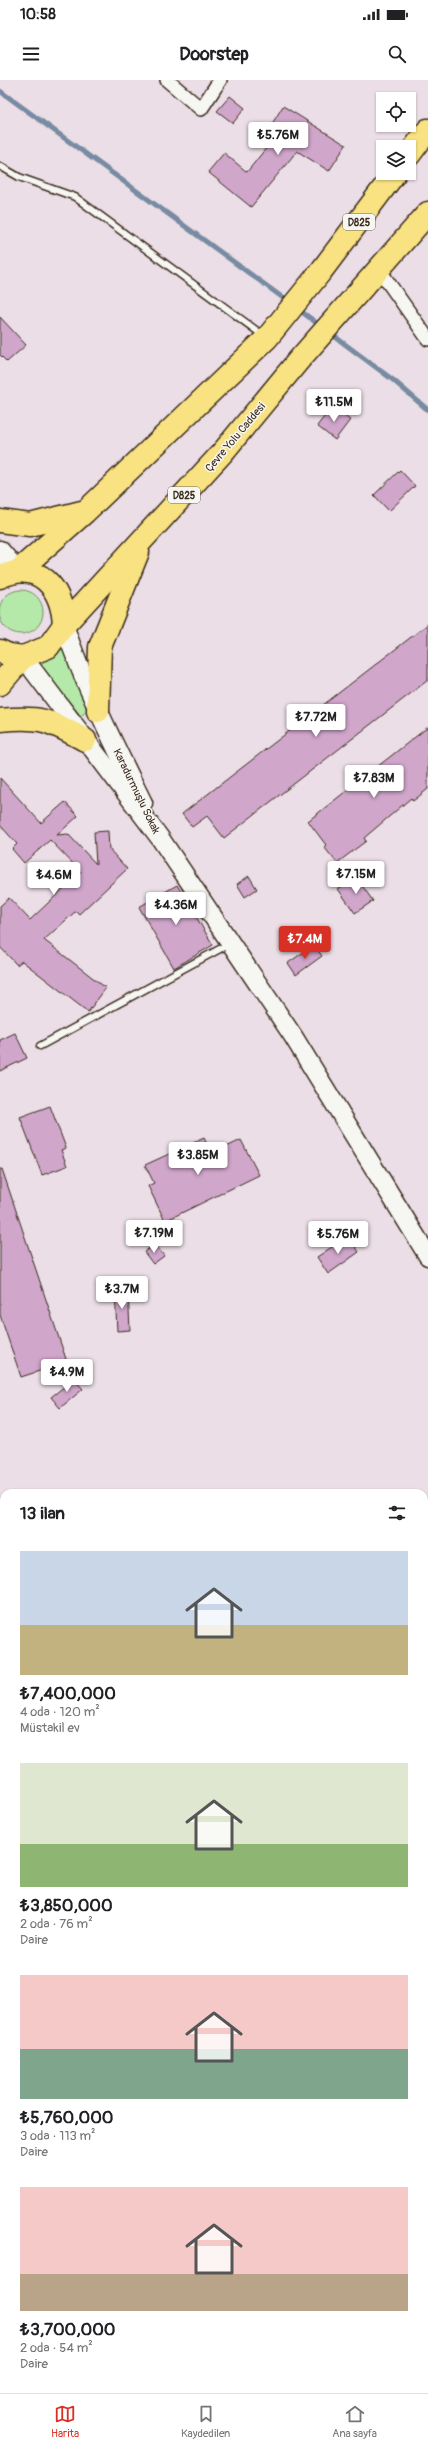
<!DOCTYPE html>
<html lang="tr">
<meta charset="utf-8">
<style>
body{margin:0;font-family:Pangolin,sans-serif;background:#f6f6f6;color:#202124;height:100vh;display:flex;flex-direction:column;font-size:15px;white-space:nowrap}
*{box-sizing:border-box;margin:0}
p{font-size:13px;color:#757577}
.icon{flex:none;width:22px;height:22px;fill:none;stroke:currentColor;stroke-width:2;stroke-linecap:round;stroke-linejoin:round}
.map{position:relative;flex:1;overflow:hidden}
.panel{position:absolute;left:0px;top:1409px;width:428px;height:904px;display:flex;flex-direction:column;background:#fff;border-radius:12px 12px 0 0;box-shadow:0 1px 3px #0004}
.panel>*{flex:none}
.buttons{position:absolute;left:376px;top:12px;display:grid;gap:8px}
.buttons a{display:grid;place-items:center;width:40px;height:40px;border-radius:0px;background:#fff;box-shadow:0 1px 3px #0004;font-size:20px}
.price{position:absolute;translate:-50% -34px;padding:0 9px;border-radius:4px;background:#fff;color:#222;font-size:13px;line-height:26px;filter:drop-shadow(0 1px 2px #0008)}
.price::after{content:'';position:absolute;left:50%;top:24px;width:12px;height:9px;margin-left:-6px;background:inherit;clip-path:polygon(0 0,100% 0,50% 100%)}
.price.current{background:#d93025;color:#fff}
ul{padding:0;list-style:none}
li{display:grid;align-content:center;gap:8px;height:212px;padding:0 20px}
li span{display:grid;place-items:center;height:124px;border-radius:0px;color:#555}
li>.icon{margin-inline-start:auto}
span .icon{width:72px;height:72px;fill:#fffc;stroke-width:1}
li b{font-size:17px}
h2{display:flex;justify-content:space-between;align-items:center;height:48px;padding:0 20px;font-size:17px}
.status{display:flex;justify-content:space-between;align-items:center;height:28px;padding:0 20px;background:#fff;direction:ltr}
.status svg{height:11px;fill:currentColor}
header{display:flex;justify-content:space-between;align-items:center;height:52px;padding:0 20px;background:#fff;font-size:18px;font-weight:700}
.tab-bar{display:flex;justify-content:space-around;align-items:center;height:56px;border-top:1px solid #e0e0e0;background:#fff;font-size:11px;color:#757577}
.tab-bar a{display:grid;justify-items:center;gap:2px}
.tab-bar .current{color:#d93025}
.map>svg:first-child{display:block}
.green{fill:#b5e9aa;stroke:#788a64}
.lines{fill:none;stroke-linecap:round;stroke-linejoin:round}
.stream{stroke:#788ba2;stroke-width:5}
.building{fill:#d0a6cb;stroke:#3b2a1e}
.lane-casing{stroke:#3b2a1e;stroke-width:9}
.street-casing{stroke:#3b2a1e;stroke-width:16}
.secondary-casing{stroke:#3b2a1e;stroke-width:21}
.highway-casing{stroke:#3b2a1e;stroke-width:25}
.lane{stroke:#f6f6f2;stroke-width:6}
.street{stroke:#f6f6f2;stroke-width:13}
.secondary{stroke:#f6f6f2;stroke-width:18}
.highway{stroke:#f8e281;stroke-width:22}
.labels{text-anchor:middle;stroke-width:3;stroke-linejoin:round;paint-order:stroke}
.shield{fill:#f6f6f2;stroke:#73675e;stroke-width:1}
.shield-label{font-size:10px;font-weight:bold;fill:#3b2a1e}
.street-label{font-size:11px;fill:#3b2a1e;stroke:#f6f6f2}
</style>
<div class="status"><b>10:58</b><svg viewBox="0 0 49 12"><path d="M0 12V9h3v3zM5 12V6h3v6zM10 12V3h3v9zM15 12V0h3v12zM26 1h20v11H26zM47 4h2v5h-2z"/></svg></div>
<header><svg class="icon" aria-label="menu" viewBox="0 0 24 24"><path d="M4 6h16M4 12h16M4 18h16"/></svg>Doorstep<svg class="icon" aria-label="search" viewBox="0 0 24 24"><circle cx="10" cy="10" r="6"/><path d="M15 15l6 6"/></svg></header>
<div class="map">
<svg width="428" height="2313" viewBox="0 0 428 2313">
<rect width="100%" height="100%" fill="#ebdee6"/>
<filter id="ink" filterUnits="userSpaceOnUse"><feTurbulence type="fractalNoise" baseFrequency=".025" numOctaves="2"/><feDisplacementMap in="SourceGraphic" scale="8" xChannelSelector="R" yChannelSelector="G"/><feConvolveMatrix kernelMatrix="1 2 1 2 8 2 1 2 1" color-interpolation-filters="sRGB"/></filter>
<g filter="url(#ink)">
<g class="green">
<circle cx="21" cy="532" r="22"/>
<polygon points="62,563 88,630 81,636 38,583"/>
</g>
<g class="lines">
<g class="stream">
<polyline points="0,11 290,223"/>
<polyline points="298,229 322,247"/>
<polyline points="330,253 393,300 428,330"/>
</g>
</g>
<g class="building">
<polygon points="230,16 245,28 233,43 217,31"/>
<polygon points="283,26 346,65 329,91 297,71 251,127 208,92 224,73 247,92 275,57 267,52"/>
<polygon points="0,237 26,265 7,282 0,275"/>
<polygon points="332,327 350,340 335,360 317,346"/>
<polygon points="400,390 415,406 389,431 374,415"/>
<polygon points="428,544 428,600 224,758 207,736 192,747 182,734"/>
<polygon points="428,647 428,709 413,721 411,718 364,758 366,761 337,783 324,767 326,765 308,741"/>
<polygon points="0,698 41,743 65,722 78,736 57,755 68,754 96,784 94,752 108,751 109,769 127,789 79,834 76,831 44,860 106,908 88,932 22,881 17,885 0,867 0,826 9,818 30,840 81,792 50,760 24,783 12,769 17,764 0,745"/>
<polygon points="249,796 257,809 245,817 237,804"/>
<polygon points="356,797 373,821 355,833 338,809"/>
<polygon points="177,805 213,865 174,888 139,827"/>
<polygon points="314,865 322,876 296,895 288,883"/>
<polygon points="15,953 27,978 0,991 0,960"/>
<polygon points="50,1026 66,1068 61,1070 67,1086 42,1095 20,1037"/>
<polygon points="204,1058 212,1074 241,1060 259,1095 165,1141 148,1106 154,1103 145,1085"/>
<polygon points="0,1089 2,1089 67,1282 21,1297 0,1235"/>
<polygon points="348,1156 359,1172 328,1194 317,1177"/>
<polygon points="155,1164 164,1176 153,1184 144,1172"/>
<polygon points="128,1210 130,1250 117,1251 115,1211"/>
<polygon points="74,1299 83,1309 60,1328 51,1317"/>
</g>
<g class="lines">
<g class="lane-casing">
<g id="lane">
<polyline points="0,86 19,97 75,117 264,256"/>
<polyline points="40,966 229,864"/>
</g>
</g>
<g class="street-casing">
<g id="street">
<polyline points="167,0 201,29 220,0"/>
<polyline points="378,188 428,259"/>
<polyline points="424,1592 428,1589"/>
<polyline points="0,1862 4,1859"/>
</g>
</g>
<g class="secondary-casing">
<g id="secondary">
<polyline points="0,470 18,491"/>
<path d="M64,545C85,607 114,664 143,723"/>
<polyline points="23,577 160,758 293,956 428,1176"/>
</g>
</g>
<g class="highway-casing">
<g id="highway">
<polyline points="409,75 428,50"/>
<polyline points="0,441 30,445 82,432"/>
<polyline points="18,491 85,432 267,258 322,190 395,93"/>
<path d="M0,497C39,479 62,508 64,545"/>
<polyline points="0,571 9,575 23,577"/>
<polyline points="0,604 23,577 48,567 64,545 223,372 298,281 428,133"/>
<polyline points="98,631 100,567 138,472"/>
<path d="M0,640C42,636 48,640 85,660"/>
</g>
</g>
<use href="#lane" class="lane"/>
<use href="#street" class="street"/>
<use href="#secondary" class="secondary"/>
<use href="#highway" class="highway"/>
</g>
</g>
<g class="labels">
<g class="shield">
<rect x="343" y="134" width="32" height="16" rx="3"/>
<rect x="168" y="407" width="32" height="16" rx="3"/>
</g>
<g class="shield-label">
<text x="359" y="146">D825</text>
<text x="184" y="419">D825</text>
</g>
<g class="street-label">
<text transform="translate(235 357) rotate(-50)" y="4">Çevre Yolu Caddesi</text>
<text transform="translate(137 711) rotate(64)" y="4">Karadurmuşlu Sokak</text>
</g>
</g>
</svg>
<div class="buttons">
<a><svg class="icon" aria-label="locate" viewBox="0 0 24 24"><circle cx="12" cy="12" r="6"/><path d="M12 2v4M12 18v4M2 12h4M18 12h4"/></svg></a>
<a><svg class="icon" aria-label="layers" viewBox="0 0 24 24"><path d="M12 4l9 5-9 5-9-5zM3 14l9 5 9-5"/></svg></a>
</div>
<b class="price" style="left:278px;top:76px">₺5.76M</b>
<b class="price" style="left:334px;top:343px">₺11.5M</b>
<b class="price" style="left:316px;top:658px">₺7.72M</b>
<b class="price" style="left:374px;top:719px">₺7.83M</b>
<b class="price" style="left:356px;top:815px">₺7.15M</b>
<b class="price" style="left:54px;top:816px">₺4.6M</b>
<b class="price" style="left:176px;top:846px">₺4.36M</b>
<b class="price current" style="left:305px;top:880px">₺7.4M</b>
<b class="price" style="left:198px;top:1096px">₺3.85M</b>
<b class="price" style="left:154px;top:1174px">₺7.19M</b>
<b class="price" style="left:338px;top:1175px">₺5.76M</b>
<b class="price" style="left:122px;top:1230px">₺3.7M</b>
<b class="price" style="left:67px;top:1313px">₺4.9M</b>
<section class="panel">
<h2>13 ilan<svg class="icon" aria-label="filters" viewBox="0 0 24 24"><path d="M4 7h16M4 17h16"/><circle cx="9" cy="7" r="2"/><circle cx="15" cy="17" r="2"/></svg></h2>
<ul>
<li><span style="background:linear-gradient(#c9d6e8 60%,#c2b280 0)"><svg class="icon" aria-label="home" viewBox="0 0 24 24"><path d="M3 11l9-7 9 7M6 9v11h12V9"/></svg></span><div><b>₺7,400,000</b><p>4 oda · 120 m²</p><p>Müstakil ev</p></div></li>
<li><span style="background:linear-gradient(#dfe7d0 65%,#8fb573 0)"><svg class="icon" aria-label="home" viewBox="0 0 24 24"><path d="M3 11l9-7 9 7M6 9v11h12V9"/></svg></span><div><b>₺3,850,000</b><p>2 oda · 76 m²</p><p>Daire</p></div></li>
<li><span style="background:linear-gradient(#f6c9c9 60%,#7fa58c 0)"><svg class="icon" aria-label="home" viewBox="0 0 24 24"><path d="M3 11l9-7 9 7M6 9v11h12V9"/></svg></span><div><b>₺5,760,000</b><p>3 oda · 113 m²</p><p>Daire</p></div></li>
<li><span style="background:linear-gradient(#f6c9c9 70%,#b9a48a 0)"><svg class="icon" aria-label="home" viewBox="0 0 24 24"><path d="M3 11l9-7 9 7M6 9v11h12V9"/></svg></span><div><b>₺3,700,000</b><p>2 oda · 54 m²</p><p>Daire</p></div></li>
</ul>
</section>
</div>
<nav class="tab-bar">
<a class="current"><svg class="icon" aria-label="map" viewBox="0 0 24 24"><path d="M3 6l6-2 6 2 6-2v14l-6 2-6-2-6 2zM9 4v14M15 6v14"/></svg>Harita</a>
<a><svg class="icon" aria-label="saved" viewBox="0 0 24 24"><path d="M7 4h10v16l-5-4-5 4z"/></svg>Kaydedilen</a>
<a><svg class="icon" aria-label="home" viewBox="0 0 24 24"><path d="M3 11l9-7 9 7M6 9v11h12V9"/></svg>Ana sayfa</a>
</nav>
